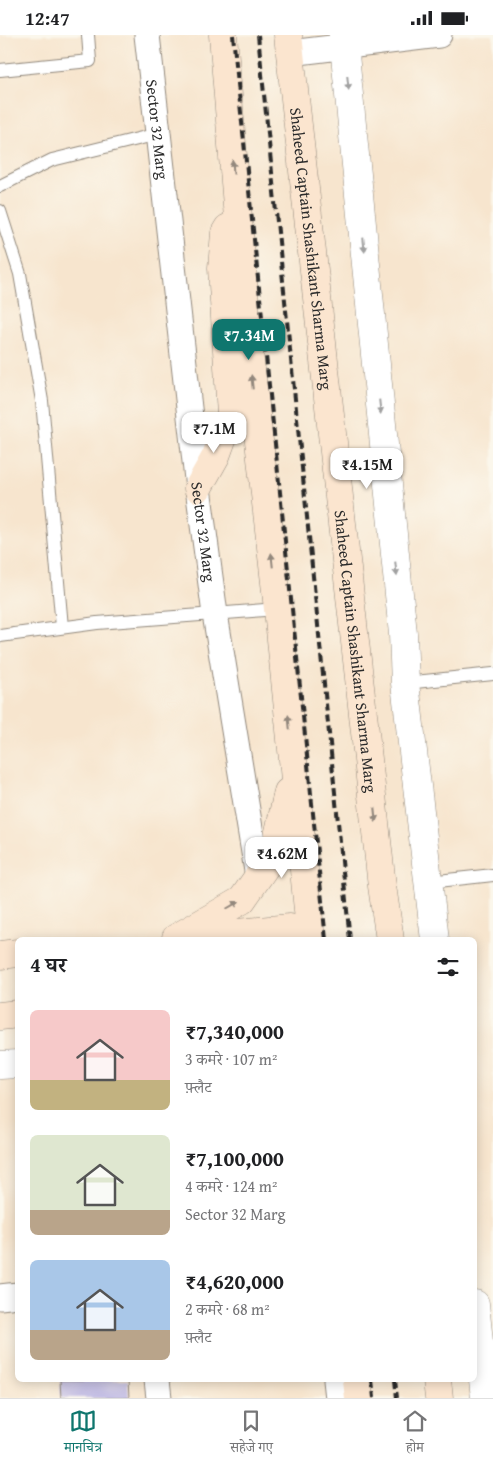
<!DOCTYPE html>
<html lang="hi">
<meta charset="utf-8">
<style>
body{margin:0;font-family:"Gentium Book Plus","Noto Serif Devanagari",serif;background:#f6f6f6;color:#202124;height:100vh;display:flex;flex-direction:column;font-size:19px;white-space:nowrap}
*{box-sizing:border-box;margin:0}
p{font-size:16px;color:#757577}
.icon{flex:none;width:28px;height:28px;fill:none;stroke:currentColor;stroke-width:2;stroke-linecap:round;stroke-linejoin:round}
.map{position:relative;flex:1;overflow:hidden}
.sheet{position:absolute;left:15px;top:902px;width:462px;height:445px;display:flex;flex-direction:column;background:#fff;border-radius:8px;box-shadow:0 2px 12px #0003}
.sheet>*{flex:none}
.price{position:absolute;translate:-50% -42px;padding:0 11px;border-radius:10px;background:#fff;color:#222;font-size:16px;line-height:32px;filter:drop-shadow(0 1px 2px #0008)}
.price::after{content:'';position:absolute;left:50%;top:30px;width:15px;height:11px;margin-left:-8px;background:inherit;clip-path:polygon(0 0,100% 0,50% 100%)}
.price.active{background:#0f766e;color:#fff}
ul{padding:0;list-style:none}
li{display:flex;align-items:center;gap:15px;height:125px;padding:0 15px}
li span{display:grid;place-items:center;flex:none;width:140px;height:100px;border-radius:8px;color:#555}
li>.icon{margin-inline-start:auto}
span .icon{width:60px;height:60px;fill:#fffc;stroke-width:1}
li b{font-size:21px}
h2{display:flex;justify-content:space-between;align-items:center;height:60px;padding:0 15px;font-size:21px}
.status{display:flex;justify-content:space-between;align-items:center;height:35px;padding:0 25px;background:#fff;direction:ltr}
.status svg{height:14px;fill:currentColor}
.dock{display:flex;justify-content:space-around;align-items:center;height:70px;border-top:1px solid #e0e0e0;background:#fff;font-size:14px;color:#757577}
.dock a{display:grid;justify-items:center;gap:2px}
.dock .active{color:#0f766e}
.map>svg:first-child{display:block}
.building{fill:#bcb6e3}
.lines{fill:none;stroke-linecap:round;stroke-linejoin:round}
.service-casing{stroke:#91887c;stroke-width:14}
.minor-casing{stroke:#91887c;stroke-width:27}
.tertiary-casing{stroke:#91887c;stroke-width:29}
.secondary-casing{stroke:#91887c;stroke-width:29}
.service{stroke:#fff;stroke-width:12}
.minor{stroke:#fff;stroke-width:25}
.tertiary{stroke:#fff;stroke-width:28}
.secondary{stroke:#fbe5cf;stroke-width:28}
.rail{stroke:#2b2b2b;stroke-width:4;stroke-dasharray:8 4;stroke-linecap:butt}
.oneway{fill:#a0a0a0}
.oneway2{fill:#93887d}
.labels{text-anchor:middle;stroke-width:5;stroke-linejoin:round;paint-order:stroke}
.street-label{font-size:16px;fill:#2b2b2b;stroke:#fbf7ec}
</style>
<div class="status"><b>12:47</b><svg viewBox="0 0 49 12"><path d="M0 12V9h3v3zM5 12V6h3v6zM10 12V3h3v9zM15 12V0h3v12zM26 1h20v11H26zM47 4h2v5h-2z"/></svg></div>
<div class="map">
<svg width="493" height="1363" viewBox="0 0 493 1363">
<rect width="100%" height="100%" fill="#fbf7ec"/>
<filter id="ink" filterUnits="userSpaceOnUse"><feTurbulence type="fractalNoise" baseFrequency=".02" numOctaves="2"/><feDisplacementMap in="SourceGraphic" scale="10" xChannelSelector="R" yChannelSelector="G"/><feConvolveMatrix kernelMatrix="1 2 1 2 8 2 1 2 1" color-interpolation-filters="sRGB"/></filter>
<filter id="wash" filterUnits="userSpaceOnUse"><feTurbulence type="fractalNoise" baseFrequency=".0096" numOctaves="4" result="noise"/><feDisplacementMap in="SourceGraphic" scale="20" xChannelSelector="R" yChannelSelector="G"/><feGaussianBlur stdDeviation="1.12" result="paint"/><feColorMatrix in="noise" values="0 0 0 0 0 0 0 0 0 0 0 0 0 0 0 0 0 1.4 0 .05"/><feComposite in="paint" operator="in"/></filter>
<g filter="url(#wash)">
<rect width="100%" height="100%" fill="#f7e5ce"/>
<g id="blocks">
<polygon class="building" points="60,1345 128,1345 129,1363 61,1363"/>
</g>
</g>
<g filter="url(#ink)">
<use href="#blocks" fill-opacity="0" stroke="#91887c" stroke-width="1"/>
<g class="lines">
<g class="service-casing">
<g id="service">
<polyline points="0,35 90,26 88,0"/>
<polyline points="0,151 52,125 158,99"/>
<polyline points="0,176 20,239 42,366 62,592"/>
<polyline points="0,601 97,588 278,574"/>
<polyline points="405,648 493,639"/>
<polyline points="429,847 493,840"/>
</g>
</g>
<g class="minor-casing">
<g id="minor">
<path id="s1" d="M147,0L198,453L215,579L258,842"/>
<polyline points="290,18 439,0"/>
<polyline points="0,1262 18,1260"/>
<polyline points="157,1345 159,1363"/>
<polyline points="336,1345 338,1363"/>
</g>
</g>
<g class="tertiary-casing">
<g id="tertiary">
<polyline points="343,0 403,599 405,648 435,905"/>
<polyline points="0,1030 18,1029"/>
<polyline points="475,1269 485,1363"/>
</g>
</g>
<g class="secondary-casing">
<g id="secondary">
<polyline points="223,0 249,317 278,574 311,905"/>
<path id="s2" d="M288,0L382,851L390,905"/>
<polyline points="198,453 216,421 231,380 222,233 225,198 228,193"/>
<polyline points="176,903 242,865 274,819 288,757"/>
<polyline points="185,903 290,893 291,905"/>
<polyline points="0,920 18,918"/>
<polyline points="0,981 18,979"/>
<polyline points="357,1345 359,1363"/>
<polyline points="437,1345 439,1363"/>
</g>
</g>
<use href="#service" class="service"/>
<use href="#minor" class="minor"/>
<use href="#tertiary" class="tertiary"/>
<use href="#secondary" class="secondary"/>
<g class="rail">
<polyline points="233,0 326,905"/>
<polyline points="258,0 350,905"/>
<polyline points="372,1345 374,1363"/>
<polyline points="395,1345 397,1363"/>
</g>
</g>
<defs><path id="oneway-solid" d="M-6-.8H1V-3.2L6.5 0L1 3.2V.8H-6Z" transform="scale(1.25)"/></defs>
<g class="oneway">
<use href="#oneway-solid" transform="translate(348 48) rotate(84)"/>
<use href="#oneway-solid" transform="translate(364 210) rotate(84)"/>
<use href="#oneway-solid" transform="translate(380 372) rotate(84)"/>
<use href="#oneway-solid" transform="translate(396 534) rotate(84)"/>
</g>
<g class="oneway2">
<use href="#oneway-solid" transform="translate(233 132) rotate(-94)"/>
<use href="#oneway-solid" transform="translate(252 347) rotate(-96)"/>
<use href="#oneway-solid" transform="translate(272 525) rotate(-96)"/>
<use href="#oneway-solid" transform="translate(289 687) rotate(-96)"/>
<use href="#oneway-solid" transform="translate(375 780) rotate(84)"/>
<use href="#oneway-solid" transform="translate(233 870) rotate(-30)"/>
</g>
</g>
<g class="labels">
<g class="street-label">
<text dy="6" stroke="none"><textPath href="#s1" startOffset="95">Sector 32 Marg</textPath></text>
<text dy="6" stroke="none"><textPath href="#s2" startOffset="215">Shaheed Captain Shashikant Sharma Marg</textPath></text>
<text dy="6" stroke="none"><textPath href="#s1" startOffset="500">Sector 32 Marg</textPath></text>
<text dy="6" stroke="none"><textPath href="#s2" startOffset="620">Shaheed Captain Shashikant Sharma Marg</textPath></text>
</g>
</g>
</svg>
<b class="price active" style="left:249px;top:326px">₹7.34M</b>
<b class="price" style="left:214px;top:419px">₹7.1M</b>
<b class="price" style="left:367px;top:455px">₹4.15M</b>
<b class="price" style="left:282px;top:844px">₹4.62M</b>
<section class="sheet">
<h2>4 घर<svg class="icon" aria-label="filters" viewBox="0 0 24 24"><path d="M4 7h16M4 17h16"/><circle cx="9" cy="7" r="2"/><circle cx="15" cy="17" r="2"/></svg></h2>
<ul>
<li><span style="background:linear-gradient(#f6c9c9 70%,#c2b280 0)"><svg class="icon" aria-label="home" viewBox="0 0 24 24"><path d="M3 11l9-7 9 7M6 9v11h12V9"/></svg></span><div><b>₹7,340,000</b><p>3 कमरे · 107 m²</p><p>फ़्लैट</p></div></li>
<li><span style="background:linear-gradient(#dfe7d0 75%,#b9a48a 0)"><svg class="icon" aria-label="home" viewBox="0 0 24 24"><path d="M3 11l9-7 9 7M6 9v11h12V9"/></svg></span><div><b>₹7,100,000</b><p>4 कमरे · 124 m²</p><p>Sector 32 Marg</p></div></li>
<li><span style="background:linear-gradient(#a9c7e8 70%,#b9a48a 0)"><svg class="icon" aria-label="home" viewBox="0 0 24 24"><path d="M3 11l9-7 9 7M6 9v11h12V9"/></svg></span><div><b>₹4,620,000</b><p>2 कमरे · 68 m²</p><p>फ़्लैट</p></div></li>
</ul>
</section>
</div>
<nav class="dock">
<a class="active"><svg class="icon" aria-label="map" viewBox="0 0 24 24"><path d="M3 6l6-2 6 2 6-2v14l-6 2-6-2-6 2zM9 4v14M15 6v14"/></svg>मानचित्र</a>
<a><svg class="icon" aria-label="saved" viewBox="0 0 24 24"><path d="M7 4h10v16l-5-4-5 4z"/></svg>सहेजे गए</a>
<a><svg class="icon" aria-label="home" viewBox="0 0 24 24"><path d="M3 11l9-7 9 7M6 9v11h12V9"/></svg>होम</a>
</nav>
